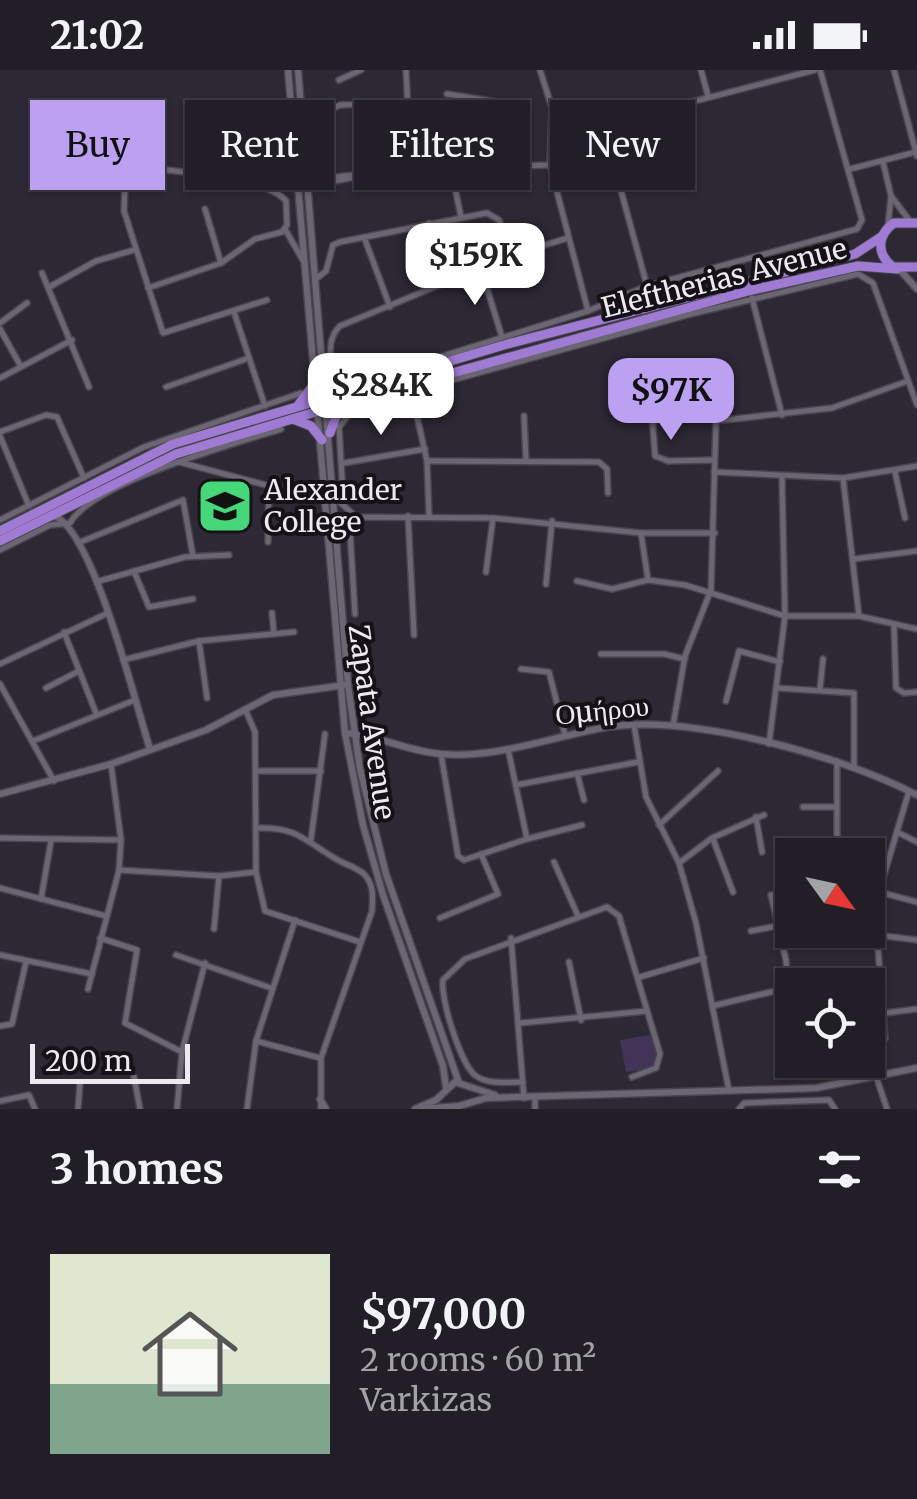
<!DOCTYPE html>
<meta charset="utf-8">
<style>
body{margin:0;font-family:Merriweather,serif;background:#29272f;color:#f1f3f6;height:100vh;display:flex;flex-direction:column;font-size:38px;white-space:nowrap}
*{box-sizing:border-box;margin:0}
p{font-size:32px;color:#a2a2a7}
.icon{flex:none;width:55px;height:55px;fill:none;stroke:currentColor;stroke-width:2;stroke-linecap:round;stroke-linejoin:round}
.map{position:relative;height:1039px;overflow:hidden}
.panel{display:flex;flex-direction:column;background:#211e27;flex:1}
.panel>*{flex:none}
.top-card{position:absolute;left:30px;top:30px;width:858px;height:90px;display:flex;gap:20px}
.needle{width:65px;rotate:123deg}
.buttons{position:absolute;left:775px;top:768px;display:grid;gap:20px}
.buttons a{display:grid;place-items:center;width:110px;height:110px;border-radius:0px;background:#211e27;box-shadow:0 2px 8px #0004,0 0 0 2px #3e3c44;font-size:50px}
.scale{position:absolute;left:30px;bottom:25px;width:160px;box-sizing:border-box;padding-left:10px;border:5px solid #ece9f1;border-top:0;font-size:28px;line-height:35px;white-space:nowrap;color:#ece9f1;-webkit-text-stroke:8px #141217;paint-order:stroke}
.price{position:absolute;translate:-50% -85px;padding:0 22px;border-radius:20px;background:#fff;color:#222;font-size:32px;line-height:65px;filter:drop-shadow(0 2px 5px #0008)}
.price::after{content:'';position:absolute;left:50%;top:60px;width:30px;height:22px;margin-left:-15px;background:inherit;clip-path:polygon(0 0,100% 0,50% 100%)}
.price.current{background:#bca0f2;color:#111}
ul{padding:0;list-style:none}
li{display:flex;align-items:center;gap:30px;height:250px;padding:0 50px}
li span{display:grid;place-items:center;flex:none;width:280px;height:200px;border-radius:0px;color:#555}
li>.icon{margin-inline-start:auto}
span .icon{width:120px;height:120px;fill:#fffc;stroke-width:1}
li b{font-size:42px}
h2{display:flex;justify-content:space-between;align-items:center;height:120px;padding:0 50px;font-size:42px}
.chip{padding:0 35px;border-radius:0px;background:#211e27;box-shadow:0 2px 8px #0004,0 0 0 2px #3e3c44;font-size:35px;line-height:90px}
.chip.current{background:#bca0f2;color:#111}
.status{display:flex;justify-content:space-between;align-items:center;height:70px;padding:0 50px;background:#211e27;direction:ltr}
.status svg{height:28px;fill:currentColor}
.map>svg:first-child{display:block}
.green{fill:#413456}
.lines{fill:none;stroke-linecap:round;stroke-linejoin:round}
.minor-casing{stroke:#49454e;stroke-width:8}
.tertiary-casing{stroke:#49454e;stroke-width:9}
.secondary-casing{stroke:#49454e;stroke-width:9}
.trunk-casing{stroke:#49454e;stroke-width:11}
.minor{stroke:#6a6673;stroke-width:5}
.tertiary{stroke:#6a6673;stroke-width:6}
.secondary{stroke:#6a6673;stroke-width:6}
.trunk{stroke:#9f7bd3;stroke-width:9}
.labels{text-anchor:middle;stroke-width:8;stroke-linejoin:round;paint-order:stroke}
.street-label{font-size:28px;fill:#ece9f1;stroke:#141217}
.poi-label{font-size:28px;fill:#ece9f1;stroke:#141217;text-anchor:start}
</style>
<div class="status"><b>21:02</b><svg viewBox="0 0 49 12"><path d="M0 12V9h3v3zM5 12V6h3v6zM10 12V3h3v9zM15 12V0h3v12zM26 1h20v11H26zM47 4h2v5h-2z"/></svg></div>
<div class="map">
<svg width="917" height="1039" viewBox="0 0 917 1039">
<rect width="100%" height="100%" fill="#2c2834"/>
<polygon class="green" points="655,964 658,989 648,999 626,1002 620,970"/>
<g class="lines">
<g class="minor-casing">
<g id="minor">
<polyline points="406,0 411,99"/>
<polyline points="540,0 552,38 550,95 588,241"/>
<polyline points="701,0 708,26"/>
<polyline points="894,0 917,86"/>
<polyline points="339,10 361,0"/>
<polyline points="447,24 509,34 499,99"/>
<polyline points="161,33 125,114 124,141 163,263 267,230"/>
<polyline points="598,36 647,216"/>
<polyline points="324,43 340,35 406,33"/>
<polyline points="603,55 815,0"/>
<polyline points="61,71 87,89 104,53 145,66"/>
<polyline points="883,92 891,126 909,150"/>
<path d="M132,96C165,101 267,106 286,131L287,155L282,162L255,169L221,193L148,218"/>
<polyline points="451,98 461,147"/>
<polyline points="850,99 916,82"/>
<polyline points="298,111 411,99 550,95"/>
<polyline points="299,118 365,105"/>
<polyline points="205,139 221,193"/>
<polyline points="429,153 447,212"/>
<polyline points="888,155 891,127"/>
<polyline points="285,159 305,194"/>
<polyline points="364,167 390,237"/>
<path d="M568,168L512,185L340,256C323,271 330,309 353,314L588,241L647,216L857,159L862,150L820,0"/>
<polyline points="481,199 502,267"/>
<polyline points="42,203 89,317"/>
<polyline points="316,209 326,201 333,175 340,172 487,143 499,150 512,185"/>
<polyline points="51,216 96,191 134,180"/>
<polyline points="752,228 782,345"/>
<polyline points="234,242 265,336"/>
<polyline points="0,253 27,233"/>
<polyline points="0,259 20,295"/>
<polyline points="0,308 72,270"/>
<polyline points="166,317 249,288"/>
<polyline points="411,320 427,391 429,445"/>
<polyline points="651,330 655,386 668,391 714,390"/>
<polyline points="524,346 526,391"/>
<polyline points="716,351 832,338 908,311"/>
<polyline points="0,362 46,345 57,347 84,408"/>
<polyline points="0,366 29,436"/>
<polyline points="427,391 599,392 607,399 608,423"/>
<polyline points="179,392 326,431"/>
<polyline points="344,393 425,379"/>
<polyline points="714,402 843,408 917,396"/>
<polyline points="895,402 905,448"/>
<polyline points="843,408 859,546"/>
<polyline points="343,426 339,357 355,337 691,244 858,204 873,213 917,335"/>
<polyline points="335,428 352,443"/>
<polyline points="349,445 355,544"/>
<polyline points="408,446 414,565"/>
<polyline points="336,447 493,448 641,463 715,463"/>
<polyline points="0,450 144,377 301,323"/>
<polyline points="641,463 648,510"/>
<polyline points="268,472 269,415"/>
<polyline points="78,473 183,430 193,486"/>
<path d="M0,480L50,455L70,453C93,412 234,374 281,359"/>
<polyline points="854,489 917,481"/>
<polyline points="134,501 149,537 193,529"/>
<polyline points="486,502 493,448"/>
<polyline points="99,511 185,487 229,485"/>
<polyline points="577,511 612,519 648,510 685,515 785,546 859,546 917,559"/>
<polyline points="546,514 552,451"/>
<polyline points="272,543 274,564"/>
<polyline points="894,556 896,618 904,623 917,622"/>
<polyline points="64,562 96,643"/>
<polyline points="199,571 207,628"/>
<polyline points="601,584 664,584 685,589"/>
<polyline points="123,590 199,571 294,562"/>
<polyline points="0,594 108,543"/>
<polyline points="521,599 549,602 565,665"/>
<polyline points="0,614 54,711"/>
<polyline points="46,618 79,601"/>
<polyline points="777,618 854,623 854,696"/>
<polyline points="820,619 823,589"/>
<polyline points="726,631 739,581 780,592"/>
<polyline points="634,655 646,727 679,793 696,853 729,1021"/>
<polyline points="673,656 685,586 711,520 716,351 709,313"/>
<polyline points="33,671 135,630"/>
<polyline points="769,674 785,546 782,408"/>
<polyline points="441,684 458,786 464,790 527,769 508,679"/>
<polyline points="256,701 321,701"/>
<polyline points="577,703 584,730"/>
<polyline points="516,715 638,692"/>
<polyline points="803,737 836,737"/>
<polyline points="756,747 762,782"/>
<polyline points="659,755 718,701"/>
<path d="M258,758C298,757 305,771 336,789C344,794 356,797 364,804C374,814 373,828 372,841L321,988V1039"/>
<polyline points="897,762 917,772"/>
<polyline points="0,768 121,770"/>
<polyline points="311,769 325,664"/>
<polyline points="527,769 582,755"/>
<polyline points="713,769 733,822"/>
<polyline points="837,785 837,691"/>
<polyline points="554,792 578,846"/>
<polyline points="679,793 712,768 764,745"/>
<polyline points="119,800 219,806 256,802 255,662 245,639"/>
<polyline points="256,802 265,841 360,872"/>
<polyline points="0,818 106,846"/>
<polyline points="879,822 917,832"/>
<polyline points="41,829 51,771"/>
<polyline points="440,848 498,824 481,784"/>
<polyline points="214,859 219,806"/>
<polyline points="751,861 777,856"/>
<polyline points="877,865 917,870"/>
<polyline points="100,868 137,880 125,953 182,982"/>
<polyline points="511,868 524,1028"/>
<polyline points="0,885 92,904"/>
<polyline points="176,885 271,918"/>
<polyline points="569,892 581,950"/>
<polyline points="640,907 704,888"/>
<polyline points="841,912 881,916"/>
<polyline points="88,919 119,800 121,770 111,694"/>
<polyline points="712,936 788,918 786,890 771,825 792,822"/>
<polyline points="885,943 917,939"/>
<polyline points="521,953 647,941"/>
<polyline points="0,956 12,954 26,892"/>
<polyline points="256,971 320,988"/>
<polyline points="868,977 885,969 877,865 879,822 909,721"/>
<polyline points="134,1007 140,1039"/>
<polyline points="877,1009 887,1039"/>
<path d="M523,1012C508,1012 489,1015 476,1006C461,996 440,928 443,910L465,889L607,837L619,846L660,984L656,998L632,1007"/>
<polyline points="535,1028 535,1039"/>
<polyline points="0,1031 29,1025 35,1039"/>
<polyline points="78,1039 80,1013"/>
<polyline points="177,1039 182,982 205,893"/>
<polyline points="247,1039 256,971 295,850"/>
<polyline points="739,1039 744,1033 829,1030 835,1039"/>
</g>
</g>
<g class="tertiary-casing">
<g id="tertiary">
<path d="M54,446C93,459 136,636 150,679"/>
<path d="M345,663C378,665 409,682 442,684C495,689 555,666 607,657C692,644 842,686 917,725"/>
<polyline points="0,724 111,694 206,660 273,625 345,615"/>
</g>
</g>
<g class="secondary-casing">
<g id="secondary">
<polyline points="288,0 345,663 363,755 383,825 443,996 446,1017"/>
<polyline points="298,0 348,615 360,699 386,804 459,1013"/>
<polyline points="899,199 917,219"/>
<polyline points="320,1029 326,1039"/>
<polyline points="415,1039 436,1030 455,1012 495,1025"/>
<polyline points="420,1039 459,1036 486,1028 816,1018 917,998"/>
</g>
</g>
<g class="trunk-casing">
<g id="trunk">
<path d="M917,153H894C877,165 876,184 893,197H917"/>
<polyline points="323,299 330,311 346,319"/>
<polyline points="299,334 315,313"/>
<polyline points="293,349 311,356 322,370"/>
<polyline points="330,363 337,344 348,334"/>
<polyline points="0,461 173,374 504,275 855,184 881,167"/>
<polyline points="0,471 176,384 355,330 748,221 858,196 897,199"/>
</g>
</g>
<use href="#minor" class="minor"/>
<use href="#tertiary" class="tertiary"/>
<use href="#secondary" class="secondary"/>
<use href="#trunk" class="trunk"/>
</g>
<defs>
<g id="university-square" transform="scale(2.875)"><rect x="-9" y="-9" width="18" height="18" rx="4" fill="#46d77a" stroke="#141217"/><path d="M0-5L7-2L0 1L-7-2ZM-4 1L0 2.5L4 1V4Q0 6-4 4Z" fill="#111"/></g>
</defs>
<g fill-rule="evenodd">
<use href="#university-square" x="225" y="436"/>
</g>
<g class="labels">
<g class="street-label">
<text transform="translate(724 208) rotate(-14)" y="10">Eleftherias Avenue</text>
<text transform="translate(602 640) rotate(-6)" y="10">Ομήρου</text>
<text transform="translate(372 652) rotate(82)" y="10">Zapata Avenue</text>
</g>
<g class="poi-label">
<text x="264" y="430">Alexander<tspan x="264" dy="32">College</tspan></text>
</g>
</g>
</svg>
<div class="buttons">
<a><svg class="needle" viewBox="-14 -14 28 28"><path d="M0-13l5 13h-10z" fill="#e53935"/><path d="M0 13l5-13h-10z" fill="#a2a2a7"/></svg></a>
<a><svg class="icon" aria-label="locate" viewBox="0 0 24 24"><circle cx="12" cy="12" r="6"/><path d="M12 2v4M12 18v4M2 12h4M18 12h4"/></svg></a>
</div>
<div class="scale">200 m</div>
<b class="price" style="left:475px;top:238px">$159K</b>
<b class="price" style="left:381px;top:368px">$284K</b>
<b class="price current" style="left:671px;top:373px">$97K</b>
<div class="top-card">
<a class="chip current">Buy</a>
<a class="chip">Rent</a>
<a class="chip">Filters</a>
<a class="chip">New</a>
</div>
</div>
<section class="panel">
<h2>3 homes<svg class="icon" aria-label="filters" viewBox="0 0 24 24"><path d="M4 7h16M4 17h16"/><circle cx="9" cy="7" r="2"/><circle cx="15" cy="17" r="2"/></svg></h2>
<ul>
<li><span style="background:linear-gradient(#dfe7d0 65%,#7fa58c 0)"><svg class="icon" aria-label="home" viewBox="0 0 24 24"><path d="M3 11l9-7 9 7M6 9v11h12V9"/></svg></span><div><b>$97,000</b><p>2 rooms · 60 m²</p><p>Varkizas</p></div></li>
</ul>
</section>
